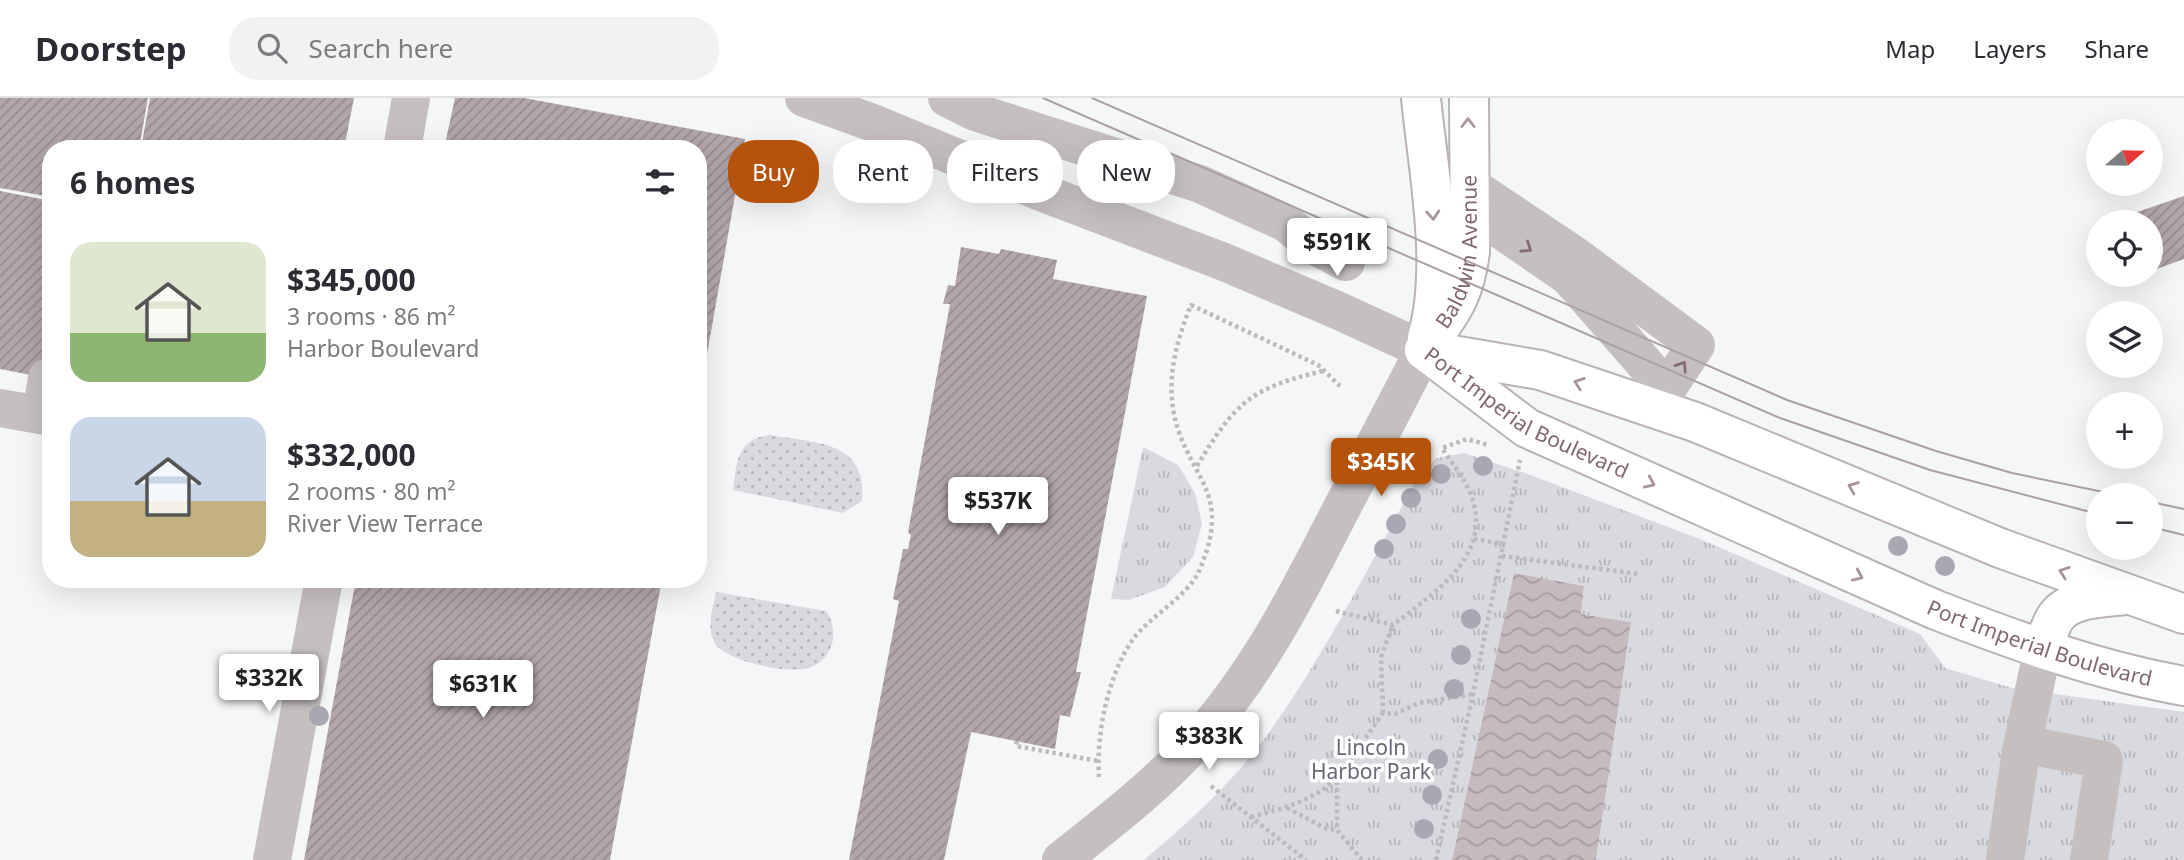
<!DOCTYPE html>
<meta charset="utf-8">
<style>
body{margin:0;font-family:"Noto Sans",sans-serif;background:#f2f2f3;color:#2b2b33;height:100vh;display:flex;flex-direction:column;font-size:26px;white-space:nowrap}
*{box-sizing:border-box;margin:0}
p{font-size:23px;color:#7c7c81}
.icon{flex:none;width:38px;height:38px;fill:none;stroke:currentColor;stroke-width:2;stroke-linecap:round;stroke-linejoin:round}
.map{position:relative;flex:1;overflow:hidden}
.drawer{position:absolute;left:42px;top:42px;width:665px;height:448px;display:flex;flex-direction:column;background:#fff;border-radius:28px;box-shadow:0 7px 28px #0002}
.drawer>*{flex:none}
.guide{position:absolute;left:728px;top:42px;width:665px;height:63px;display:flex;gap:14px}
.needle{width:46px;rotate:70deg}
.fabs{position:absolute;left:2086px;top:21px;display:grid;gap:14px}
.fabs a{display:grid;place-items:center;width:77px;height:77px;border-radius:50%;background:#fff;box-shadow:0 7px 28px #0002;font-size:35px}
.price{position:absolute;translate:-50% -60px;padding:0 16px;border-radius:7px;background:#fff;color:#222;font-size:23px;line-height:46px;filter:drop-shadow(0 2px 4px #0008)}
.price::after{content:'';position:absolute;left:50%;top:42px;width:21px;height:16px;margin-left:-10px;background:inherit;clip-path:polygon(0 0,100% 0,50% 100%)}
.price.active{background:#b45309;color:#fff}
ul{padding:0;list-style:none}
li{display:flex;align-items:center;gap:21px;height:175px;padding:0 28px}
li span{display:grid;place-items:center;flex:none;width:196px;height:140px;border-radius:21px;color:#555}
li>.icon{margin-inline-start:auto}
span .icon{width:84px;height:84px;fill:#fffc;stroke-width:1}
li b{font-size:30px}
h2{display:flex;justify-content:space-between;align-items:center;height:84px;padding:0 28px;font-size:30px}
.tag{padding:0 24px;border-radius:28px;background:#fff;box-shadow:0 7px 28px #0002;font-size:24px;line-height:63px}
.tag.active{background:#b45309;color:#fff}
header{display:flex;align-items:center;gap:42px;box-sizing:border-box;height:98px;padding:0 35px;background:#fff;border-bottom:2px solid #e1e1e2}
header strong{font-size:33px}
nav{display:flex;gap:38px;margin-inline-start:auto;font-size:24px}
.search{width:490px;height:63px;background:#f2f2f3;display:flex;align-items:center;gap:18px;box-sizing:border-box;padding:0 24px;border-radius:28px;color:#7c7c81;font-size:26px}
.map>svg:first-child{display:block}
.grass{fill:url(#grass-dots)}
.park{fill:url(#park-tufts)}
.water{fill:url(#water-waves)}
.building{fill:url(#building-hatch)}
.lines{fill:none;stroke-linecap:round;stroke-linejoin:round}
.major-casing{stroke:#bab2b4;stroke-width:42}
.path{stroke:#beb9ba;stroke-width:4.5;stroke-dasharray:3.5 3.5;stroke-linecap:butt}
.minor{stroke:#c6bfc0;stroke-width:38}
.major{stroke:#fff;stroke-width:38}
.tram{stroke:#aba1a3;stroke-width:2}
.tree{fill:#a9a7b2}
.oneway{stroke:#a8969a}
.oneway2{stroke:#856d73}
.labels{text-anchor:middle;stroke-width:7;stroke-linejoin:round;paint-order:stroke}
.street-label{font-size:21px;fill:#82696f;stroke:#fff}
.park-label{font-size:21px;fill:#6a677a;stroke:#fff}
</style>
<header>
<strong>Doorstep</strong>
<div class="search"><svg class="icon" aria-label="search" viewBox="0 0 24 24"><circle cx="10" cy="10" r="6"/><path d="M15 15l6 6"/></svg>Search here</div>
<nav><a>Map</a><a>Layers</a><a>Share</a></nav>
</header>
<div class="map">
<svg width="2184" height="762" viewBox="0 0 2184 762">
<defs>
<pattern id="grass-dots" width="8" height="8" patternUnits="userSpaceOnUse" patternTransform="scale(1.75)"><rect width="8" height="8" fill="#d9dae0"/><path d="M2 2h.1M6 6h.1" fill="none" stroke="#b5b5ba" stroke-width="1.8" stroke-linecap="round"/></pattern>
<pattern id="park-tufts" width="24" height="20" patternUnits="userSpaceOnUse" patternTransform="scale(1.75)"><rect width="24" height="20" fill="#d9dae0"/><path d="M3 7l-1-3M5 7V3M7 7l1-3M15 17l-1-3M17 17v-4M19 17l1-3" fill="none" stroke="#b5b5ba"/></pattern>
<pattern id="water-waves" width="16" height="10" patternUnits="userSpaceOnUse" patternTransform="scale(1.75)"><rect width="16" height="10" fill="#c7babf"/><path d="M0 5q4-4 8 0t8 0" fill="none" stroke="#a79b9f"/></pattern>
<pattern id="building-hatch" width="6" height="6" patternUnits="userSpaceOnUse" patternTransform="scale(1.75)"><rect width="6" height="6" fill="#b3a6a9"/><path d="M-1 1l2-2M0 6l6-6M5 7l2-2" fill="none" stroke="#978b8e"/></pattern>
</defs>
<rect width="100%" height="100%" fill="#f5f6f7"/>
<g class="grass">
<path d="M769,337C815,345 868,342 862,403L843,415L733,392C737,364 736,342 769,337Z"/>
<path d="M716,494L826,513C840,532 834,563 808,570C788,576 730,564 716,547C705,532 713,510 716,494Z"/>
</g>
<g class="park">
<polygon points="1143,349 1178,367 1195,395 1202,426 1193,459 1165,489 1129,502 1111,501"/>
<path d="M1464,355L1525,375L1700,441L1920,536L1945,570L2012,590L2184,614V762H1596L1631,524L1581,516L1584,488L1514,475L1452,762H1144C1188,725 1234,683 1268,636C1326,555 1371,464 1419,377L1437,360Z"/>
</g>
<polygon class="water" points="1514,475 1584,488 1581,516 1631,524 1596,762 1452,762"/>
<g class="building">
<polygon points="0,0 148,0 139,51 51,51 51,99 0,90"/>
<polygon points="150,0 354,0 344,51 141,51"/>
<polygon points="455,0 524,0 745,41 700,296 698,51 444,51"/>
<polygon points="0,93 51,103 51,281 0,271"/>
<polygon points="2184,98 2184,161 2151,173 2151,124 2108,124"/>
<polygon points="961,149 999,156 1001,151 1057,162 1053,181 1147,198 1076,574 1081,574 1070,619 1060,617 1055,651 971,634 944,762 849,762 899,503 893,501 903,451 908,451 911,437 908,434 950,206 943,206 948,187 955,188"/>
<polygon points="356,481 662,481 610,762 304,762"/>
</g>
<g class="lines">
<g class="major-casing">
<g id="major">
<path d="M1421,0C1428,72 1448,170 1427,240"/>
<path id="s1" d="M1424,252L1527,330L1936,512C2016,543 2099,573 2184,588"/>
<path id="s2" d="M1424,252C1450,215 1464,201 1470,154L1469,0"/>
<polyline points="1429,253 1540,272 1695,324 2000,450 2184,516"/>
<path d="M2043,550C2047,540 2050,527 2056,519C2070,499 2104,500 2126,497"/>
</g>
</g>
<g class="path">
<path d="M1197,368C1235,305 1250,290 1323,273"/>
<polyline points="1474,441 1504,446"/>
<polyline points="1502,458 1639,476"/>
<path d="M1336,513L1393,527C1436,493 1497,456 1469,392C1462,377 1451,364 1442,350L1467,341L1488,347"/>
<polyline points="1383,615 1381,559 1393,527"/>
<polyline points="1017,643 1016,648 1098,663"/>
<path d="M1099,679C1096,636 1108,577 1133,541C1149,520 1185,499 1197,477C1201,470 1204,460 1207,452C1223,397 1197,382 1180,337C1163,292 1174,249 1191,207L1318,267L1340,288"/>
<polyline points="1211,688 1306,762"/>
<polyline points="1287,710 1327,731 1337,732"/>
<path d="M1251,719C1282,711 1312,703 1336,681"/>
<polyline points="1362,762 1337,732 1337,681 1383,615 1395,616 1419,605 1473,596"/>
<polyline points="1436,762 1473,596 1520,362"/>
</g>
<g class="minor">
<path d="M804,0L873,25L1038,93L1224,164L1337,212L1424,252C1393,311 1363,369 1333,427C1296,499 1260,569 1207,631C1164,682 1113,721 1061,762"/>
<polyline points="947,0 975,14 1200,86 1286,125 1313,147 1346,164"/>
<polyline points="402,51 411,0"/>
<polyline points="1468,86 1573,156 1696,247 1667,291 1568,178 1495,128 1469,115"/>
<polyline points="0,310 51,319"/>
<polyline points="41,317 47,280"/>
<polyline points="2023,646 2104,662 2089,762"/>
<polyline points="272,762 324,481"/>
<polyline points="2005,762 2021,653 2043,550"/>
</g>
<use href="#major" class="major"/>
<g class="tram">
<polyline points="1043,0 1780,320 1930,372 2098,416"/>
<polyline points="1092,0 1787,302 1936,353 2012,375 2118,397"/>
<polyline points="2151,404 2184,411"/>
<polyline points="2151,429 2184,437"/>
</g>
</g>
<g class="tree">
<circle cx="1483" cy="368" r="10"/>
<circle cx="1441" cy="376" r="10"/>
<circle cx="1411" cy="400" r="10"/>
<circle cx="1396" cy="426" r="10"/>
<circle cx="1898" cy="448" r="10"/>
<circle cx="1384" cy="451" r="10"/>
<circle cx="1945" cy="468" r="10"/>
<circle cx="1471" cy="521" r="10"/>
<circle cx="1461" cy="557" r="10"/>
<circle cx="1454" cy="591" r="10"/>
<circle cx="319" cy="618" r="10"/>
<circle cx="1438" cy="661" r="10"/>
<circle cx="1432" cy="697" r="10"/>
<circle cx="1424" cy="731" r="10"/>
</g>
<defs><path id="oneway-chevron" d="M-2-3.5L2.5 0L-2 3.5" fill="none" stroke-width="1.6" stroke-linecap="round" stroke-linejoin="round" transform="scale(1.75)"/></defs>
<g class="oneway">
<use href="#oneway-chevron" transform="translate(1468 25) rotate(-90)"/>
<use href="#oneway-chevron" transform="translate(1433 117) rotate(85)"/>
<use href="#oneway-chevron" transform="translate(1579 285) rotate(-161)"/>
<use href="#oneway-chevron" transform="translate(1650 385) rotate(24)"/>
<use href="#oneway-chevron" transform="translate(1853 389) rotate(-158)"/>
<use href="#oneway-chevron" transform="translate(2064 474) rotate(-160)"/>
<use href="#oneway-chevron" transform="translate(1858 478) rotate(24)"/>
</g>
<g class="oneway2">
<use href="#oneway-chevron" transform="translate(1527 150) rotate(34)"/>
<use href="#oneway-chevron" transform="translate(1682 268) rotate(-57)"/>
</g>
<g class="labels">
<g class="street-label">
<text dy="7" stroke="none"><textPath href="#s2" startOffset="108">Baldwin Avenue</textPath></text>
<text dy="7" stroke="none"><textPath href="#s1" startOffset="121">Port Imperial Boulevard</textPath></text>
<text dy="7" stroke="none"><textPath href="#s1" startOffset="686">Port Imperial Boulevard</textPath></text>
</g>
<g class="park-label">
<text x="1371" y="657">Lincoln<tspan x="1371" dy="24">Harbor Park</tspan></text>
</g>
</g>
</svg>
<div class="fabs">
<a><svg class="needle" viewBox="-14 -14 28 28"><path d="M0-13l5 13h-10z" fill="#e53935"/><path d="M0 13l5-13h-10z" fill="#7c7c81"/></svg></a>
<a><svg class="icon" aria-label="locate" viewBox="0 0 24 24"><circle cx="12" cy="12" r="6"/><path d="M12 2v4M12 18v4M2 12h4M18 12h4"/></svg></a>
<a><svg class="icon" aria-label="layers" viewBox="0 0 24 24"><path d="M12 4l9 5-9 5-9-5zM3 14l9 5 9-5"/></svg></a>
<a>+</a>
<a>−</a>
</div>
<b class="price" style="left:1337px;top:180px">$591K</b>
<b class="price active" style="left:1381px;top:400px">$345K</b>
<b class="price" style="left:998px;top:439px">$537K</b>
<b class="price" style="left:269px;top:616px">$332K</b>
<b class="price" style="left:483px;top:622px">$631K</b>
<b class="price" style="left:1209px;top:674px">$383K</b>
<div class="guide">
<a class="tag active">Buy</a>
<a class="tag">Rent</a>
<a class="tag">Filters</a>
<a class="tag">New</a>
</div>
<section class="drawer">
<h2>6 homes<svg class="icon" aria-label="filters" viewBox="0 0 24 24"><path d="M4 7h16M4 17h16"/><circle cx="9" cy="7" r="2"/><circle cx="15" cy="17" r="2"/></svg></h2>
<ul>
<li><span style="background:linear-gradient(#dfe7d0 65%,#8fb573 0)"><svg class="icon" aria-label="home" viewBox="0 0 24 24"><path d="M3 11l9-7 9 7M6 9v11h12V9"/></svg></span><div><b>$345,000</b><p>3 rooms · 86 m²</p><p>Harbor Boulevard</p></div></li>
<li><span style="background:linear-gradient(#c9d6e8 60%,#c2b280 0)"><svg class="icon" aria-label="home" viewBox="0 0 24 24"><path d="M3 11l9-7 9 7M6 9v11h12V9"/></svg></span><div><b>$332,000</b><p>2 rooms · 80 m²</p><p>River View Terrace</p></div></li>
</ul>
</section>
</div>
